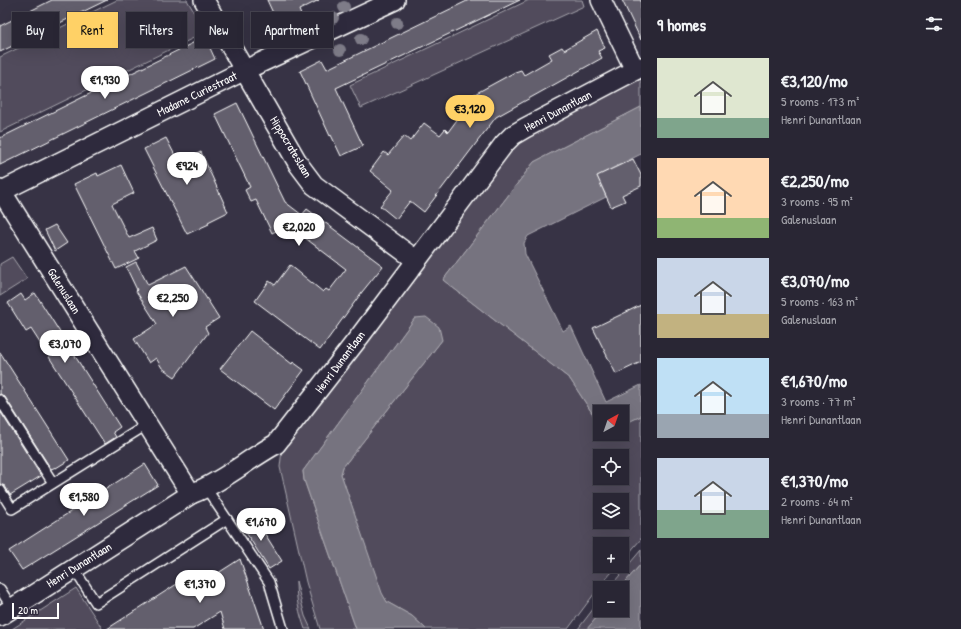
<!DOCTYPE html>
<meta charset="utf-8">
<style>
body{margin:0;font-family:"Patrick Hand",sans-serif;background:#312e3c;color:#f1f3f6;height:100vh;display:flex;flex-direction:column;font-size:15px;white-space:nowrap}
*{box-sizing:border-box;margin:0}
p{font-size:13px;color:#a5a5ac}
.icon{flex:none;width:22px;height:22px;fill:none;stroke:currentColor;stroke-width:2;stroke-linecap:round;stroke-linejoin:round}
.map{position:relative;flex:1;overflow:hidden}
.details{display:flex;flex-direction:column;background:#292634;width:320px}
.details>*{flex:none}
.guide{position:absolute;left:12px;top:12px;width:380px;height:36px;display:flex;gap:8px}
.needle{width:26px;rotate:40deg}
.tools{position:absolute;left:593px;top:405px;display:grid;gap:8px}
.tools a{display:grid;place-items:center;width:36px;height:36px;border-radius:0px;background:#292634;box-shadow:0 4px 16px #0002,0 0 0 1px #45434f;font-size:20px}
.scale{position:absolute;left:12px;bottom:10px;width:47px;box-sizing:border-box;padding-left:4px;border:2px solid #fff;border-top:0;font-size:11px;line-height:14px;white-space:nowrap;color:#fff;-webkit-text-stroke:3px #2f2a3d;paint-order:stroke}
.price{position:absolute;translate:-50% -34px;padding:0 9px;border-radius:14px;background:#fff;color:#222;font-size:13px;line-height:26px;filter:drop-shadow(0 1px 2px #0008)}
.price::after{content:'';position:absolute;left:50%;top:24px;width:12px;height:9px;margin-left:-6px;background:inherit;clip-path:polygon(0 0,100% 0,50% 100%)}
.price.selected{background:#ffd166;color:#111}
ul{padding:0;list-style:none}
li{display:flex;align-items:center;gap:12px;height:100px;padding:0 16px}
li span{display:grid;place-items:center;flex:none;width:112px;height:80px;border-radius:0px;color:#555}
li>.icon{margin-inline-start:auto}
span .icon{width:48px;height:48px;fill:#fffc;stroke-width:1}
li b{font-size:17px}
h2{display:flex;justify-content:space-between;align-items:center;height:48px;padding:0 16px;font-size:17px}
.pill{padding:0 14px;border-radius:0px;background:#292634;box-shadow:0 4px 16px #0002,0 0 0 1px #45434f;font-size:14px;line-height:36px}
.pill.selected{background:#ffd166;color:#111}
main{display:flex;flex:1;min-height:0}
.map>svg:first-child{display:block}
.green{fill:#514c5c;stroke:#a8a6ae;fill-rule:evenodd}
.water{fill:#76737f;stroke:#adabb2}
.building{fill:#635f6d;stroke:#fff}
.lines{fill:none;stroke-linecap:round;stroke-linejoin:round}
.service-casing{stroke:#fff;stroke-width:12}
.minor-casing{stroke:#fff;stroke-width:22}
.service{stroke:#2f2a3d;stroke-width:9}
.minor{stroke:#2f2a3d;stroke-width:19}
.tree{fill:#7e7c88}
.labels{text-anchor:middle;stroke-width:3.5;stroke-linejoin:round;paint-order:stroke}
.street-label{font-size:12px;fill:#fff;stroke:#2f2a3d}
</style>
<main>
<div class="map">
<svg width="641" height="629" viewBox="0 0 641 629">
<rect width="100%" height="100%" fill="#373345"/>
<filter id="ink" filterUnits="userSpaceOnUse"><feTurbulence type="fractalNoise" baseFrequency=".025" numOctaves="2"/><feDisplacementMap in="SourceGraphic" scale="8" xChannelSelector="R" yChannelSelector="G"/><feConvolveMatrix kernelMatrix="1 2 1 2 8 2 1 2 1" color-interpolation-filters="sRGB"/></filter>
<g filter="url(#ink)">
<g class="green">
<polygon points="117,0 187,0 206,32 0,132 0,57"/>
<polygon points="529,0 582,0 584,6 361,108 350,85"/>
<path d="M641,79V107L534,162L443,280L570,379L600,425V434H622V425L641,416V539L622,561V544H600V566H617L600,586L568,629H426L412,616L387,602L381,593L341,474L343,467L442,340L415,318L303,471L304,480L356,629H320L306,582L280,467L282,450L514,145L532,133ZM600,456H622V478H600ZM600,500H622V522H600Z"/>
<polygon points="12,257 27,279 0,296 0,264"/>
<polygon points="641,550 641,564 620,588 609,588"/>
<path d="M296,581L305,616L311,629H305C299,612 296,600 296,581Z"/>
<polygon points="76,588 102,628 101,629 12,629"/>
<polygon points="600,600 600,610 603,610 587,629 578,629"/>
</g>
<g class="water">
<polygon points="641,107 641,154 597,176 606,197 528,236 524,243 525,254 563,331 571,326 606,402 641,385 641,416 622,425 622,412 600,412 600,425 570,379 443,280 534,162"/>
<polygon points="426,317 439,327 442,340 343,467 341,474 382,593 387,602 412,616 426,629 356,629 304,480 303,471 415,318"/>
<polygon points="641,564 641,629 587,629 603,610 622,610 622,588 620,588"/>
</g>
<g class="building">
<polygon points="52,0 107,0 0,52 0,26"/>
<polygon points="267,0 319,0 299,10 301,15 279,26"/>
<polygon points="469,0 520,0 336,88 363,146 341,156 331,135 330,136 300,71 322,60 327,69"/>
<polygon points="622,0 641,0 641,40"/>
<polygon points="597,31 605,48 598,51 602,58 496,117 424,212 410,201 396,219 380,206 393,190 370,171 384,152 388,155 404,136 410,141 424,123 440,135 445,129 448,132 462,113 462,109 471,96 515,72 521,70 524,75 552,59 549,54 562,47 564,50"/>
<polygon points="205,37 215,59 0,165 0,138"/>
<polygon points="237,103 285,202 302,215 307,209 383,266 362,292 320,350 255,301 269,281 275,285 290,265 323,292 326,289 329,291 346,269 288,225 272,233 256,200 251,202 245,190 250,187 215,114"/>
<polygon points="166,138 179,163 201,152 228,212 208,222 209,224 187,234 144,149"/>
<polygon points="633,159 641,175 641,186 622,195 625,201 611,207 597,176"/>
<polygon points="121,165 134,193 112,204 129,238 152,228 157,240 135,251 139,258 116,269 74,184 97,173 98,176"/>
<polygon points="55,225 67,243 55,251 45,230"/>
<polygon points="136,262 148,285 186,266 219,318 205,327 208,333 175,377 162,368 156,358 149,363 134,339 157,324 136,291 137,290 126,267"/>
<polygon points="35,293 120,427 113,432 116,437 105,444 31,329 26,332 8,303 21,294 25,300"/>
<polygon points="641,305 641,362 616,374 593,328"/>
<polygon points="250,331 292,364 293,362 304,370 274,410 220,369"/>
<polygon points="0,352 69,460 56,468 56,467 51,469 5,397 0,394"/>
<polygon points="0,411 41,476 10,495 5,486 0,484"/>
<polygon points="145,464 158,485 22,570 9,551"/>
<polygon points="253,515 282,561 269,569 240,523"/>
<polygon points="240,559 264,629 225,629 220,612 193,629 107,629 194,573 201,584"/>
</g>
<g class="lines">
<g class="service-casing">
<g id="service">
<polyline points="0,400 53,483"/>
<polyline points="206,488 269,582 283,629"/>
<polyline points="0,490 12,509 148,424"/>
<polyline points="74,569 96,603 227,519"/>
<polyline points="0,589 12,608"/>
</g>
</g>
<g class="minor-casing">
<g id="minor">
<polyline points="204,0 299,165 314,185 416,260"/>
<polyline points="601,0 635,70"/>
<polyline points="0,189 191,494"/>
<polyline points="0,192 245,70 395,0"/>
<path d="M0,616L191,494C222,482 247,460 276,444L360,336L504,144L513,135L525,128L641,67"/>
</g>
</g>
<use href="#service" class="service"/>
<use href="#minor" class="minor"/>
</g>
<g class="tree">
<circle cx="344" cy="7" r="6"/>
<circle cx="333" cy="18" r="6"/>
<circle cx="397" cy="23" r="6"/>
<circle cx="361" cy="39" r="6"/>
<circle cx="340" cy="50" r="6"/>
</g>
</g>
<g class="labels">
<g class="street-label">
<text transform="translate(197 94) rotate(-26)" y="4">Madame Curiestraat</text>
<text transform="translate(558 111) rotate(-28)" y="4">Henri Dunantlaan</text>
<text transform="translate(291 147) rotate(59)" y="4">Hippocrateslaan</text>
<text transform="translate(64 291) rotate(58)" y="4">Galenuslaan</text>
<text transform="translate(340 362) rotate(-53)" y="4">Henri Dunantlaan</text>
<text transform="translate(79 565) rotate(-32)" y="4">Henri Dunantlaan</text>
</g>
</g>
</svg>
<div class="tools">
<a><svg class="needle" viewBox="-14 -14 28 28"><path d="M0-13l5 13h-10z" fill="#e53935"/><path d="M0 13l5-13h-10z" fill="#a5a5ac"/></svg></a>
<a><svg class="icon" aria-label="locate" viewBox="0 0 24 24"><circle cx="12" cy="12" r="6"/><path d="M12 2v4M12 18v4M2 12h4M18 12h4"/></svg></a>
<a><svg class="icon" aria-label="layers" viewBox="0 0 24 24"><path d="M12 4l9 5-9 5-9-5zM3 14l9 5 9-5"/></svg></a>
<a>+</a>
<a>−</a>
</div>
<div class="scale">20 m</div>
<b class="price" style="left:105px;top:100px">€1,930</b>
<b class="price selected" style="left:470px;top:129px">€3,120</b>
<b class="price" style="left:187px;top:186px">€924</b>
<b class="price" style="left:299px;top:247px">€2,020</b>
<b class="price" style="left:173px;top:318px">€2,250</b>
<b class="price" style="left:65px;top:364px">€3,070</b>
<b class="price" style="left:84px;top:517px">€1,580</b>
<b class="price" style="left:261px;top:542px">€1,670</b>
<b class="price" style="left:200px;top:604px">€1,370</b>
<div class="guide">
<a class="pill">Buy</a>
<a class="pill selected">Rent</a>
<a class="pill">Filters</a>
<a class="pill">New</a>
<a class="pill">Apartment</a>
</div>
</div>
<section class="details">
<h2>9 homes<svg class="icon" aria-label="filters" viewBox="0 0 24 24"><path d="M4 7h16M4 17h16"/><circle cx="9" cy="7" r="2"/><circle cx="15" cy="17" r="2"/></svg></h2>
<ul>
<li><span style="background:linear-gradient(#dfe7d0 75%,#7fa58c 0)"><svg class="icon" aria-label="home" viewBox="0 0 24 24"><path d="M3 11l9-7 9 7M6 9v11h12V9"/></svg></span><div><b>€3,120/mo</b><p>5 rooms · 173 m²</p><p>Henri Dunantlaan</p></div></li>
<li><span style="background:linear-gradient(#ffd9b3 75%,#8fb573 0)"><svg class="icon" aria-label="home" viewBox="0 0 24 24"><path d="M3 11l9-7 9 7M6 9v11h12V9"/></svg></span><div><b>€2,250/mo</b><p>3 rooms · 95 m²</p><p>Galenuslaan</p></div></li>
<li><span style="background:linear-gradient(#c9d6e8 70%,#c2b280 0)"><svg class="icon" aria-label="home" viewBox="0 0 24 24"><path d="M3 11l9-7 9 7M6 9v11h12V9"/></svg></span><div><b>€3,070/mo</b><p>5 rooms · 163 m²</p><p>Galenuslaan</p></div></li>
<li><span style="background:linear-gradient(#bfe0f5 70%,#9aa5b1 0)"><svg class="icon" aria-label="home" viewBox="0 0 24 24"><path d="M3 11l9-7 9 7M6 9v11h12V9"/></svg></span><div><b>€1,670/mo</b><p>3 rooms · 77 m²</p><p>Henri Dunantlaan</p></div></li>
<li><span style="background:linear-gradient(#c9d6e8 65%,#7fa58c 0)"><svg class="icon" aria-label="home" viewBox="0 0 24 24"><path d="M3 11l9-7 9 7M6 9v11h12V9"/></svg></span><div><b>€1,370/mo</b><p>2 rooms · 64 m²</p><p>Henri Dunantlaan</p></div></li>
</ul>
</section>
</main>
